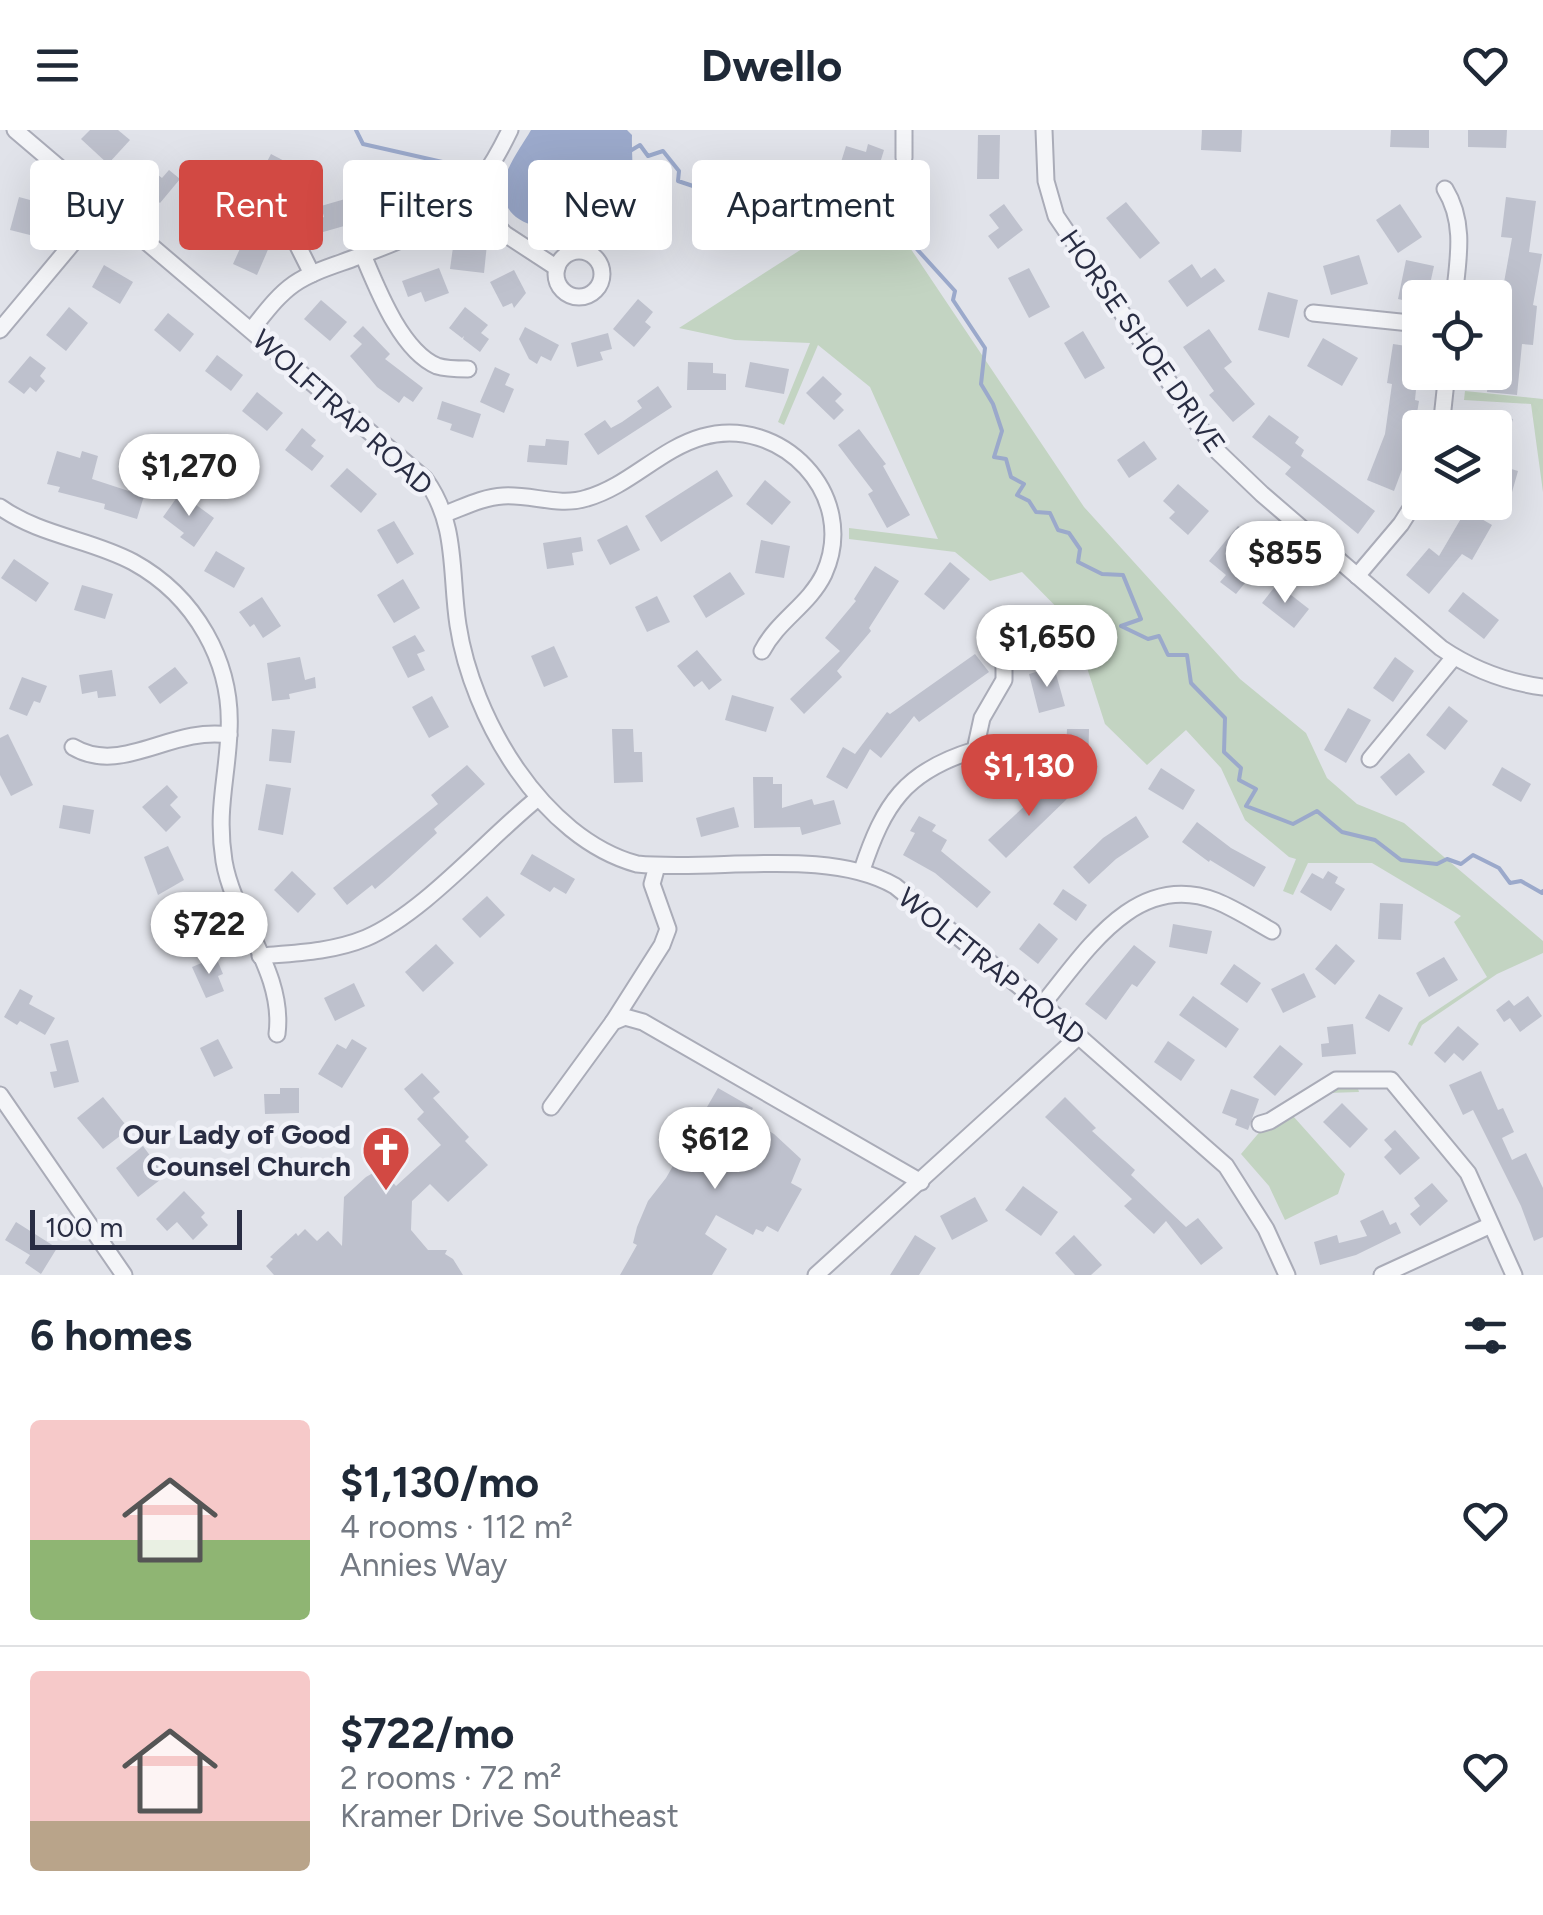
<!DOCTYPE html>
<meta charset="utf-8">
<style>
body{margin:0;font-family:Figtree,sans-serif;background:#f6f6f7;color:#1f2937;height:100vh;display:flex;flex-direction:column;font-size:38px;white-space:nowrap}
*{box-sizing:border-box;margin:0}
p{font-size:32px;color:#747a83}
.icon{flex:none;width:55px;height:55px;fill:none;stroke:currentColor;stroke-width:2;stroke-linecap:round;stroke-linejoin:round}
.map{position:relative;height:1145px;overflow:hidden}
.side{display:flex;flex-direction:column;background:#fff;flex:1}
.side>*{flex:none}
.banner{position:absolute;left:30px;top:30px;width:1000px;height:90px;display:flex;gap:20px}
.buttons{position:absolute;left:1402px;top:150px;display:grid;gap:20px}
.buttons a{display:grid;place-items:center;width:110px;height:110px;border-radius:10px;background:#fff;box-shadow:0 10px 40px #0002;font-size:50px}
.scale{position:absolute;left:30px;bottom:25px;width:212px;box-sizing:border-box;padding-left:10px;border:5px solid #292d43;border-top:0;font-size:28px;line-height:35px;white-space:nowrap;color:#292d43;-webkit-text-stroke:8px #f1f2f8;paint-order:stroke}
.price{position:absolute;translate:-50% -85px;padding:0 22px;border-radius:35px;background:#fff;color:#222;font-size:32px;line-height:65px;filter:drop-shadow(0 2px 5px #0008)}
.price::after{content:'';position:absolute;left:50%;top:60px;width:30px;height:22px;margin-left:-15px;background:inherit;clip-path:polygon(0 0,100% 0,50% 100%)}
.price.current{background:#d24943;color:#fff}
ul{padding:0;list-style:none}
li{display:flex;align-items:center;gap:30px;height:250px;padding:0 30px}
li+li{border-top:2px solid #e0e1e3}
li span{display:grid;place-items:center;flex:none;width:280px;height:200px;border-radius:10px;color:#555}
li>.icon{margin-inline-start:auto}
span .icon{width:120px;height:120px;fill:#fffc;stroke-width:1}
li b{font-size:42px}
h2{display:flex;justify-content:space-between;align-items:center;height:120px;padding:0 30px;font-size:42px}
.pill{padding:0 35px;border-radius:10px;background:#fff;box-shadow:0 10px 40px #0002;font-size:35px;line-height:90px}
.pill.current{background:#d24943;color:#fff}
header{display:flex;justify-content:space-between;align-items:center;height:130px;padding:0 30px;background:#fff;font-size:45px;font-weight:700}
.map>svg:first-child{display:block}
.green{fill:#c3d4c2}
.water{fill:#9ba9cb}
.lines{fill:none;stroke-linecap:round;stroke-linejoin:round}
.stream{stroke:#9ba9cb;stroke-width:4}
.building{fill:#bec1cd}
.minor-casing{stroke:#aaacb8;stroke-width:19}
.minor{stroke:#f4f5f8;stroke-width:15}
.labels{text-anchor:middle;stroke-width:9;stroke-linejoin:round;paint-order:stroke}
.street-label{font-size:28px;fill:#292d43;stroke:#f1f2f8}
.poi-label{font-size:28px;font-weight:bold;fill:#292d43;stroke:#f1f2f8;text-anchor:end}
</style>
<header><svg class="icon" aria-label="menu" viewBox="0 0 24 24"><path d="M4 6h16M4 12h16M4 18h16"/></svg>Dwello<svg class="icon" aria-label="heart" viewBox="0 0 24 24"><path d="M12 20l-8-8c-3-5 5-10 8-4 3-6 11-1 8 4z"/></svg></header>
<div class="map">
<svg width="1543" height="1145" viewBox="0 0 1543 1145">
<rect width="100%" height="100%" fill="#e1e3ea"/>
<g class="green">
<polygon points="878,70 1084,377 1240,549 1306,603 1327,648 1357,674 1404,693 1543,811 1543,823 1497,844 1422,895 1412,916 1408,914 1419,892 1487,847 1454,792 1461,786 1372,733 1308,733 1293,765 1283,761 1296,729 1289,727 1245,690 1221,638 1186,600 1147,635 1105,594 1073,494 1022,442 990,451 955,422 849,409 849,398 938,409 870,257 818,215 784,295 778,292 810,213 735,210 679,198"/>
<polygon points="1465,261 1543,269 1543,362 1531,274 1464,270"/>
<polygon points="1356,952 1359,962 1327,963 1293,986 1345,1044 1338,1064 1285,1090 1269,1056 1241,1024 1268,992 1325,954"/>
</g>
<path class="water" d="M531,0H627L632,5C631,34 639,78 616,99C581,101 492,111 505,49C508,34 523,14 531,0Z"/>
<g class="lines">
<g class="stream">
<polyline points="356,0 363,14 460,36"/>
<path d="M630,21L640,15L648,26L663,21L679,41L678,51L696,57L714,45L727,52L730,66L771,56L775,67C790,71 804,66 818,70C833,73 831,77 850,74L859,88L884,94L899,83L915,117L955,161L953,170L985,218L981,254L993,274L1002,301L994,327L1006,329L1011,347L1024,354L1017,365L1029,371L1036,382L1050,383L1058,400L1069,403L1080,419L1078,432L1102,444L1123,445L1141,489L1121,496L1148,509L1159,506L1168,525H1187L1191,553L1225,588L1224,622L1241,638L1239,650L1256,659L1246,676L1293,694L1317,681L1342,702L1375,710L1401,730L1437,734L1447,729L1461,734L1473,725L1499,738L1510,753L1521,751L1542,763L1543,761"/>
</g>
</g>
<g class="building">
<polygon points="90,0 118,0 130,10 108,34 81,9"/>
<polygon points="1202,0 1242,0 1241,22 1201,20"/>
<polygon points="1391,0 1429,0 1429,18 1390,17"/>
<polygon points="1468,0 1507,0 1506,18 1468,17"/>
<polygon points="978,5 1000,5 999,49 977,49"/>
<polygon points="868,14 884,20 873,56 837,45 846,16 866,22"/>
<polygon points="271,24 292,35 288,42 300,49 291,65 259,47"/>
<polygon points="147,36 162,48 169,40 180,49 160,73 134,51"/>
<polygon points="222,54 240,59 228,107 210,103"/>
<polygon points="383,58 385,65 399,62 404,79 316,104 312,91 324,87 321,76"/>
<polygon points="19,67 45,74 40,92 34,90 30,105 10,100"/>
<polygon points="1506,67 1536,71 1529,122 1542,124 1533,175 1537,176 1533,215 1522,214 1517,265 1487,262 1489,242 1495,242 1495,223 1502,224 1509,159 1503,158 1512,108 1501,107"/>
<polygon points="1126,72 1160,113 1140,129 1106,88"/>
<polygon points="1004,74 1023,100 998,119 988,106 999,98 989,85"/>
<polygon points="1400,74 1422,107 1398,123 1376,90"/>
<polygon points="257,101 273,108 257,145 233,134 243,112 251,115"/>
<polygon points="454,110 487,114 484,143 450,139"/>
<polygon points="1359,125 1368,154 1331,165 1323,136"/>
<polygon points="1406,130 1434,136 1427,168 1420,168 1420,174 1398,169"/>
<polygon points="1192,134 1201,148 1215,138 1225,151 1187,177 1168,151"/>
<polygon points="104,135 133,152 120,174 92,157"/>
<polygon points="439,138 449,163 425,172 421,162 408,167 402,151"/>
<polygon points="1029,138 1050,177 1029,188 1008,148"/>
<polygon points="514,140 526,163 514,178 512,173 503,177 490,152"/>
<polygon points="1268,162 1298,170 1289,208 1258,200"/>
<polygon points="638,169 653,182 645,192 651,197 634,217 613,199"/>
<polygon points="321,170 347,192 330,211 304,189"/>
<polygon points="69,177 88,193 66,221 46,205"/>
<polygon points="465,177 488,195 481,203 489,209 480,222 463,209 464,206 462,208 449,198"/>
<polygon points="168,183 194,204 180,222 154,200"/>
<polygon points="363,196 390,224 385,229 423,258 413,272 404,266 399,273 377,257 350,226 362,214 353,206"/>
<polygon points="525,197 559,215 551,231 541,226 537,234 529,229 519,209"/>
<polygon points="1209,199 1232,232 1224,238 1255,274 1233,292 1209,265 1214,261 1183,217"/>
<polygon points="1083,201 1105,238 1085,249 1064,213"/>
<polygon points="608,203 612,219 600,222 603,230 577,237 571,213"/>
<polygon points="1323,208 1358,228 1342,256 1307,236"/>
<polygon points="1393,214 1420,218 1415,270 1419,271 1412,313 1394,361 1367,350 1385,304 1392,254 1387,253"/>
<polygon points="217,225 243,245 231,261 205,241"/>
<polygon points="30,226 46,238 40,246 45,251 36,262 30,257 24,264 8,252"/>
<polygon points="688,232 713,233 713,243 726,244 726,260 687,260"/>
<polygon points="750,232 789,239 784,264 745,257"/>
<polygon points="495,237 510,244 505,255 514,259 504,283 480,272"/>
<polygon points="823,246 842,264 835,271 844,280 834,290 806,263"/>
<polygon points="658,256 672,277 598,325 584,304 605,290 611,298 622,292 642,278 637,271"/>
<polygon points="257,262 283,283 267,301 242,281"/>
<polygon points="442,271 481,284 473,308 450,300 452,294 437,289"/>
<polygon points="1486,281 1513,289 1498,335 1518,341 1507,380 1495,376 1495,298 1481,298"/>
<polygon points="1269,285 1299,307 1295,313 1304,320 1301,326 1375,381 1358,404 1285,344 1291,337 1252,307"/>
<polygon points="302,298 316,310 311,316 324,326 312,341 285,320"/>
<polygon points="859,299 886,334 883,336 910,385 887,398 868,364 873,361 838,315"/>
<polygon points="546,309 569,311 567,335 527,332 529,315 545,316"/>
<polygon points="1144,311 1157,329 1129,348 1117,330"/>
<polygon points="57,321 80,328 82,321 98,326 92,349 144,366 137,389 104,379 105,374 58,362 60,357 47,354"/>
<polygon points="347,338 377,364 361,383 330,356"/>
<polygon points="717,340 733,366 661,412 645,386"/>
<polygon points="765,350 791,372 772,395 746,374"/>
<polygon points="1178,354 1209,381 1188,405 1169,388 1175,382 1163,371"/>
<polygon points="180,363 214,388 194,417 180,407 184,403 163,387"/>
<polygon points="1466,380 1492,395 1472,430 1462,424 1429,464 1406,445 1429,418 1439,426"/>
<polygon points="394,391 414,424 397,434 377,400"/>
<polygon points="627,395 640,420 610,435 597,410"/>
<polygon points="1238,396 1252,407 1244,417 1262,432 1236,464 1220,452 1226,445 1209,431"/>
<polygon points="581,407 583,421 572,423 574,435 547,439 543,413"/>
<polygon points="761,410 790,416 784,448 755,443"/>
<polygon points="216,421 245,438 234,458 204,441"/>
<polygon points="14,429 49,453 36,472 1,448"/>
<polygon points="950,432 970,449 944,480 924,464"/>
<polygon points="875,436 899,451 869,498 871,501 837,541 842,547 804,584 790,569 840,521 825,508 856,471 854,469"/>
<polygon points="730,442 745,464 706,488 693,466"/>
<polygon points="403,449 420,478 394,493 377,465"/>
<polygon points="1277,454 1309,479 1294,498 1262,473"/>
<polygon points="82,455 113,464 105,489 74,480"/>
<polygon points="1463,462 1499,490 1484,509 1448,481"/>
<polygon points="657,466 670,492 647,502 635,477"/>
<polygon points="262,467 281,496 263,508 254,494 250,497 239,482"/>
<polygon points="997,497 1039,505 1035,524 1014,520 1005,514 994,517"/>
<polygon points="415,505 425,521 417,524 425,540 408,548 392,517"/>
<polygon points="554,516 568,547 544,557 531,526"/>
<polygon points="697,520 722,550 709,560 702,551 694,557 677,536"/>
<polygon points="975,524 989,542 919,592 914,586 881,628 870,619 847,659 826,647 843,617 855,624 887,582 890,584"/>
<polygon points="300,527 305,550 315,547 316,558 289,564 290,569 272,571 267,533"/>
<polygon points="1395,527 1414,541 1393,572 1373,558"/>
<polygon points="175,537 188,553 160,574 148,557"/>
<polygon points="1054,537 1065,576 1039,583 1029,544"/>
<polygon points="112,540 116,566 98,568 97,561 82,564 79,545"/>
<polygon points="22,547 47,556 40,573 34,571 27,586 9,579"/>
<polygon points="732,565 774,577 766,602 725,590"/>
<polygon points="432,566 449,597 429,608 412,577"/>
<polygon points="1449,576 1468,591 1445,620 1426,605"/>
<polygon points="1348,578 1371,590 1346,633 1324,620"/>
<polygon points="272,599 295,601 291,633 269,631"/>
<polygon points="612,599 633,599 634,622 642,622 643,652 614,653"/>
<polygon points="1067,599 1089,599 1088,640 1065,639"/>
<polygon points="8,604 33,655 11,666 0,645 0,608"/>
<polygon points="1409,623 1425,642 1396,666 1380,647"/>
<polygon points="467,635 485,654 434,699 437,703 389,747 375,759 372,755 347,775 333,758 438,674 431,665"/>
<polygon points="1502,637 1531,654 1521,672 1492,655"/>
<polygon points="1161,638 1195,660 1183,680 1148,659"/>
<polygon points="753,647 773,647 773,654 782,654 782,678 812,669 814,675 834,670 841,694 802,705 800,697 754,698"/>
<polygon points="1054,649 1070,666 1006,728 988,710"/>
<polygon points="266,654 291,658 283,705 258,700"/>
<polygon points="167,655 178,667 170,675 181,687 166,702 142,677"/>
<polygon points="63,675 94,680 90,704 59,698"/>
<polygon points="734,677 739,697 701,707 696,688"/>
<polygon points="919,686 936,695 932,701 947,710 941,721 991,762 977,778 935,743 903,725 915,703 910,701"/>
<polygon points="1136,686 1149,707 1116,729 1089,754 1073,737 1103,708"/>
<polygon points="1197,692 1231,718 1266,737 1254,757 1210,730 1209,732 1182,712"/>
<polygon points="168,716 184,750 158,765 144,727"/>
<polygon points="532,724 575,749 566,764 554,757 550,762 520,744"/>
<polygon points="292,741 316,764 298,783 274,760"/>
<polygon points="1328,741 1338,747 1335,753 1345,759 1331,781 1300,762 1312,743 1323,749"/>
<polygon points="1063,759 1087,775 1076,791 1053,774"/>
<polygon points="487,766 505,785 480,808 462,789"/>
<polygon points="193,773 209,806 179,821 163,788"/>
<polygon points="1380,773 1403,774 1401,810 1378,809"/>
<polygon points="1039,793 1058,809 1038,834 1019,819"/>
<polygon points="1173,794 1212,801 1207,824 1169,817"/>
<polygon points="436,814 454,833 423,862 405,842"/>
<polygon points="1336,814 1355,831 1335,855 1315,839"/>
<polygon points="1134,815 1156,832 1137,857 1132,854 1106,890 1085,874"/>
<polygon points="216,827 223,844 218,846 224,861 206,868 192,837"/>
<polygon points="1444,827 1458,850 1429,867 1416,843"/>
<polygon points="1234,834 1261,853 1247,873 1220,854"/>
<polygon points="1304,843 1316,867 1283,883 1271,859"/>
<polygon points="354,853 365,876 335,891 324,868"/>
<polygon points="20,859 33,866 29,874 55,888 45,905 20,891 17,895 4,887"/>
<polygon points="1379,864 1403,878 1389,902 1365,888"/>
<polygon points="1193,866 1239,899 1226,918 1179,885"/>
<polygon points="1528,866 1542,886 1520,902 1510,888 1504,892 1496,880 1509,870 1514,876"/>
<polygon points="1353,894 1356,924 1322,927 1321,914 1329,913 1327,897"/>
<polygon points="1458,896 1479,914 1463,931 1454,923 1445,933 1434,923"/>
<polygon points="218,909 233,938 214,947 200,918"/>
<polygon points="352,909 367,918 342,958 318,944 337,914 346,919"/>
<polygon points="68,910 79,952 54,958 50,942 57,941 50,914"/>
<polygon points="1168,911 1195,930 1181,951 1154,932"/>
<polygon points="1280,915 1303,934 1275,966 1253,947"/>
<polygon points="1481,941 1498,980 1503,978 1514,1002 1502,1008 1512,1030 1526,1023 1543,1058 1543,1107 1534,1111 1521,1076 1473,980 1463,985 1449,955"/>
<polygon points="422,943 440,962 433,968 469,1007 465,1011 488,1035 448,1072 430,1054 412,1071 411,1100 428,1120 447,1120 445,1124 453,1129 463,1145 274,1145 266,1136 273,1129 270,1127 296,1103 298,1106 305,1099 317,1111 328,1101 342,1116 344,1067 366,1047 380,1039 396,1056 441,1015 417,989 424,982 404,959"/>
<polygon points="280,958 299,958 299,983 265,984 264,964 280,964"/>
<polygon points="718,958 753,978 747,988 774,1004 801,1029 791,1053 802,1059 778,1102 767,1096 763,1102 756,1099 753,1105 716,1085 705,1104 727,1119 712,1145 620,1145 637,1115 633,1113 637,1097 648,1071 666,1048"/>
<polygon points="1231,959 1259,969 1248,1000 1235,995 1237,989 1222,983"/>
<polygon points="103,967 129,999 103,1019 77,988"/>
<polygon points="1065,967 1096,998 1092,1001 1135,1040 1131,1045 1186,1097 1198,1088 1223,1118 1201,1135 1166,1091 1154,1104 1124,1076 1132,1069 1045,987"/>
<polygon points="1342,973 1368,999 1350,1018 1323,992"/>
<polygon points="1395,1000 1420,1028 1400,1045 1384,1027 1392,1019 1384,1010"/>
<polygon points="143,1016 165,1046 138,1067 116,1038"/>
<polygon points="1432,1053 1448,1071 1420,1096 1410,1084 1420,1076 1414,1068"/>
<polygon points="1023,1056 1058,1082 1041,1106 1005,1080"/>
<polygon points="184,1061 205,1083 201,1087 208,1095 193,1110 177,1092 167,1101 156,1089"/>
<polygon points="975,1067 988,1091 952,1110 940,1086"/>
<polygon points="1383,1080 1390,1095 1396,1092 1401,1103 1356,1125 1320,1135 1314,1112 1337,1105 1339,1113 1367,1106 1360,1091"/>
<polygon points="16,1092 57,1118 41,1144 25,1133 30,1125 5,1110"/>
<polygon points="915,1105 936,1118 919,1145 890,1145"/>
<polygon points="1074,1105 1102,1135 1091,1145 1075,1145 1055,1123"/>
</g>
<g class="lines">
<g class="minor-casing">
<g id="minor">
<path d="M15,0L425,349C458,394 450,443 458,495C472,588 542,708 637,734C715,742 827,717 895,756L1050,881L1226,1036L1266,1099L1287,1145"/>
<path d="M1044,0L1046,51L1056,86L1214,318L1262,364L1441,518C1472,539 1505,552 1543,557"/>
<polyline points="904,28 904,0"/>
<path d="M1445,59C1466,93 1458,130 1454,168"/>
<polyline points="469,67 505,104 557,138"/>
<polyline points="249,72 290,100 312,144"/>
<circle cx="579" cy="144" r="23"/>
<path d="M363,125C377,158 401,221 437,236C446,239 458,239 468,239"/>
<polyline points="1313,183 1420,194"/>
<path d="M252,199C265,183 277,166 294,154C313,141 336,135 357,127C438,97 471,81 510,0"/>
<polyline points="0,200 102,78"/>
<polyline points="1441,298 1447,242"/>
<path d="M0,377C41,406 90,409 133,432C195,466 233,532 229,602C227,650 216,680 224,731C234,790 285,842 277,904"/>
<path d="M445,384C464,377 483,367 503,366C532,364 559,377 587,368C629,356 660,319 702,307C780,284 860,365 824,444C809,475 778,490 762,521"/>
<polyline points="1357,446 1401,394 1420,364"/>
<path d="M73,617C122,646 171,596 229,605"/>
<polyline points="1370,629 1454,527"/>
<path d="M862,740C884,674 905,641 975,620L982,588L1004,550V525"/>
<path d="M260,826C296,823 332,822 366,808C424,783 487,709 538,668"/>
<path d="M1042,875C1086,822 1135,740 1216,771C1236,779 1254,791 1272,801"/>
<polyline points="613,892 662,815 668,799 652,754 657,736"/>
<polyline points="0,965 124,1145"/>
<polyline points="551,977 613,892 625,887 643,892 921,1052"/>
<polyline points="1260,994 1270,991 1336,950 1391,950 1468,1043 1514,1145"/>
<polyline points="816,1145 1078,907"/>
<polyline points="1382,1145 1491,1095"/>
</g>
</g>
<use href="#minor" class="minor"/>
</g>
<defs>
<g id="church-pin" transform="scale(2.5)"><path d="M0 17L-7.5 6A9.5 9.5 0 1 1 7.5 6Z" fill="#d24943" stroke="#f1f2f8"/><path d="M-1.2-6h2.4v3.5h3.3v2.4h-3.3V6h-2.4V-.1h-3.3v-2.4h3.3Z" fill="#fff"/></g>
</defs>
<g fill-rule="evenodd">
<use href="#church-pin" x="386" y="1020"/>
</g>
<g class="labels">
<g class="street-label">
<text transform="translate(1143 211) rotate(55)" y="10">HORSE SHOE DRIVE</text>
<text transform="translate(343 282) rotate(42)" y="10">WOLFTRAP ROAD</text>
<text transform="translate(992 836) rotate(39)" y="10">WOLFTRAP ROAD</text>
</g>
<g class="poi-label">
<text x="351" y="1014">Our Lady of Good<tspan x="351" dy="32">Counsel Church</tspan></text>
</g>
</g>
</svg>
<div class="buttons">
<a><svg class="icon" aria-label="locate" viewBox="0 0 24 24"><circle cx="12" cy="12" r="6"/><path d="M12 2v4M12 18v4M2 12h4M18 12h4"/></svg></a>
<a><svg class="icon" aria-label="layers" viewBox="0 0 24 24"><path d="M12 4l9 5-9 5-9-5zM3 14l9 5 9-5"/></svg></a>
</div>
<div class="scale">100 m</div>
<b class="price" style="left:189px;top:389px">$1,270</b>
<b class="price" style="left:1285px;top:476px">$855</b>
<b class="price" style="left:1047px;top:560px">$1,650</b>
<b class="price current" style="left:1029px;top:689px">$1,130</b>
<b class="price" style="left:209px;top:847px">$722</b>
<b class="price" style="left:715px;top:1062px">$612</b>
<div class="banner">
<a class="pill">Buy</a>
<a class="pill current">Rent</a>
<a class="pill">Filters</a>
<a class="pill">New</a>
<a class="pill">Apartment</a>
</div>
</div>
<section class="side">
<h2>6 homes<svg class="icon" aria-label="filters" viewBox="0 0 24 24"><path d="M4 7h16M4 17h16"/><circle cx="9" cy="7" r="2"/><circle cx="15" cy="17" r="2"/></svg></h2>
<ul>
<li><span style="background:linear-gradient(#f6c9c9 60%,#8fb573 0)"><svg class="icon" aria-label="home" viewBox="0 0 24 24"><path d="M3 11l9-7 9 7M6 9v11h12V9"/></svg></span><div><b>$1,130/mo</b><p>4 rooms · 112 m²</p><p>Annies Way</p></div><svg class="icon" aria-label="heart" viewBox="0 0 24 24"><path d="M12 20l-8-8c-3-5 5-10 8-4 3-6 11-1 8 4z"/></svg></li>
<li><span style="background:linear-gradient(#f6c9c9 75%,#b9a48a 0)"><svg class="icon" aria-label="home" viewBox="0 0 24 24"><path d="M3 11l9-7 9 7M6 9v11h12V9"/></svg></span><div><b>$722/mo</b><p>2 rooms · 72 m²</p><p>Kramer Drive Southeast</p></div><svg class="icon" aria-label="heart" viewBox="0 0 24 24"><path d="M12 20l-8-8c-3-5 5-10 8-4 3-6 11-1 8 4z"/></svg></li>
</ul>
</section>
